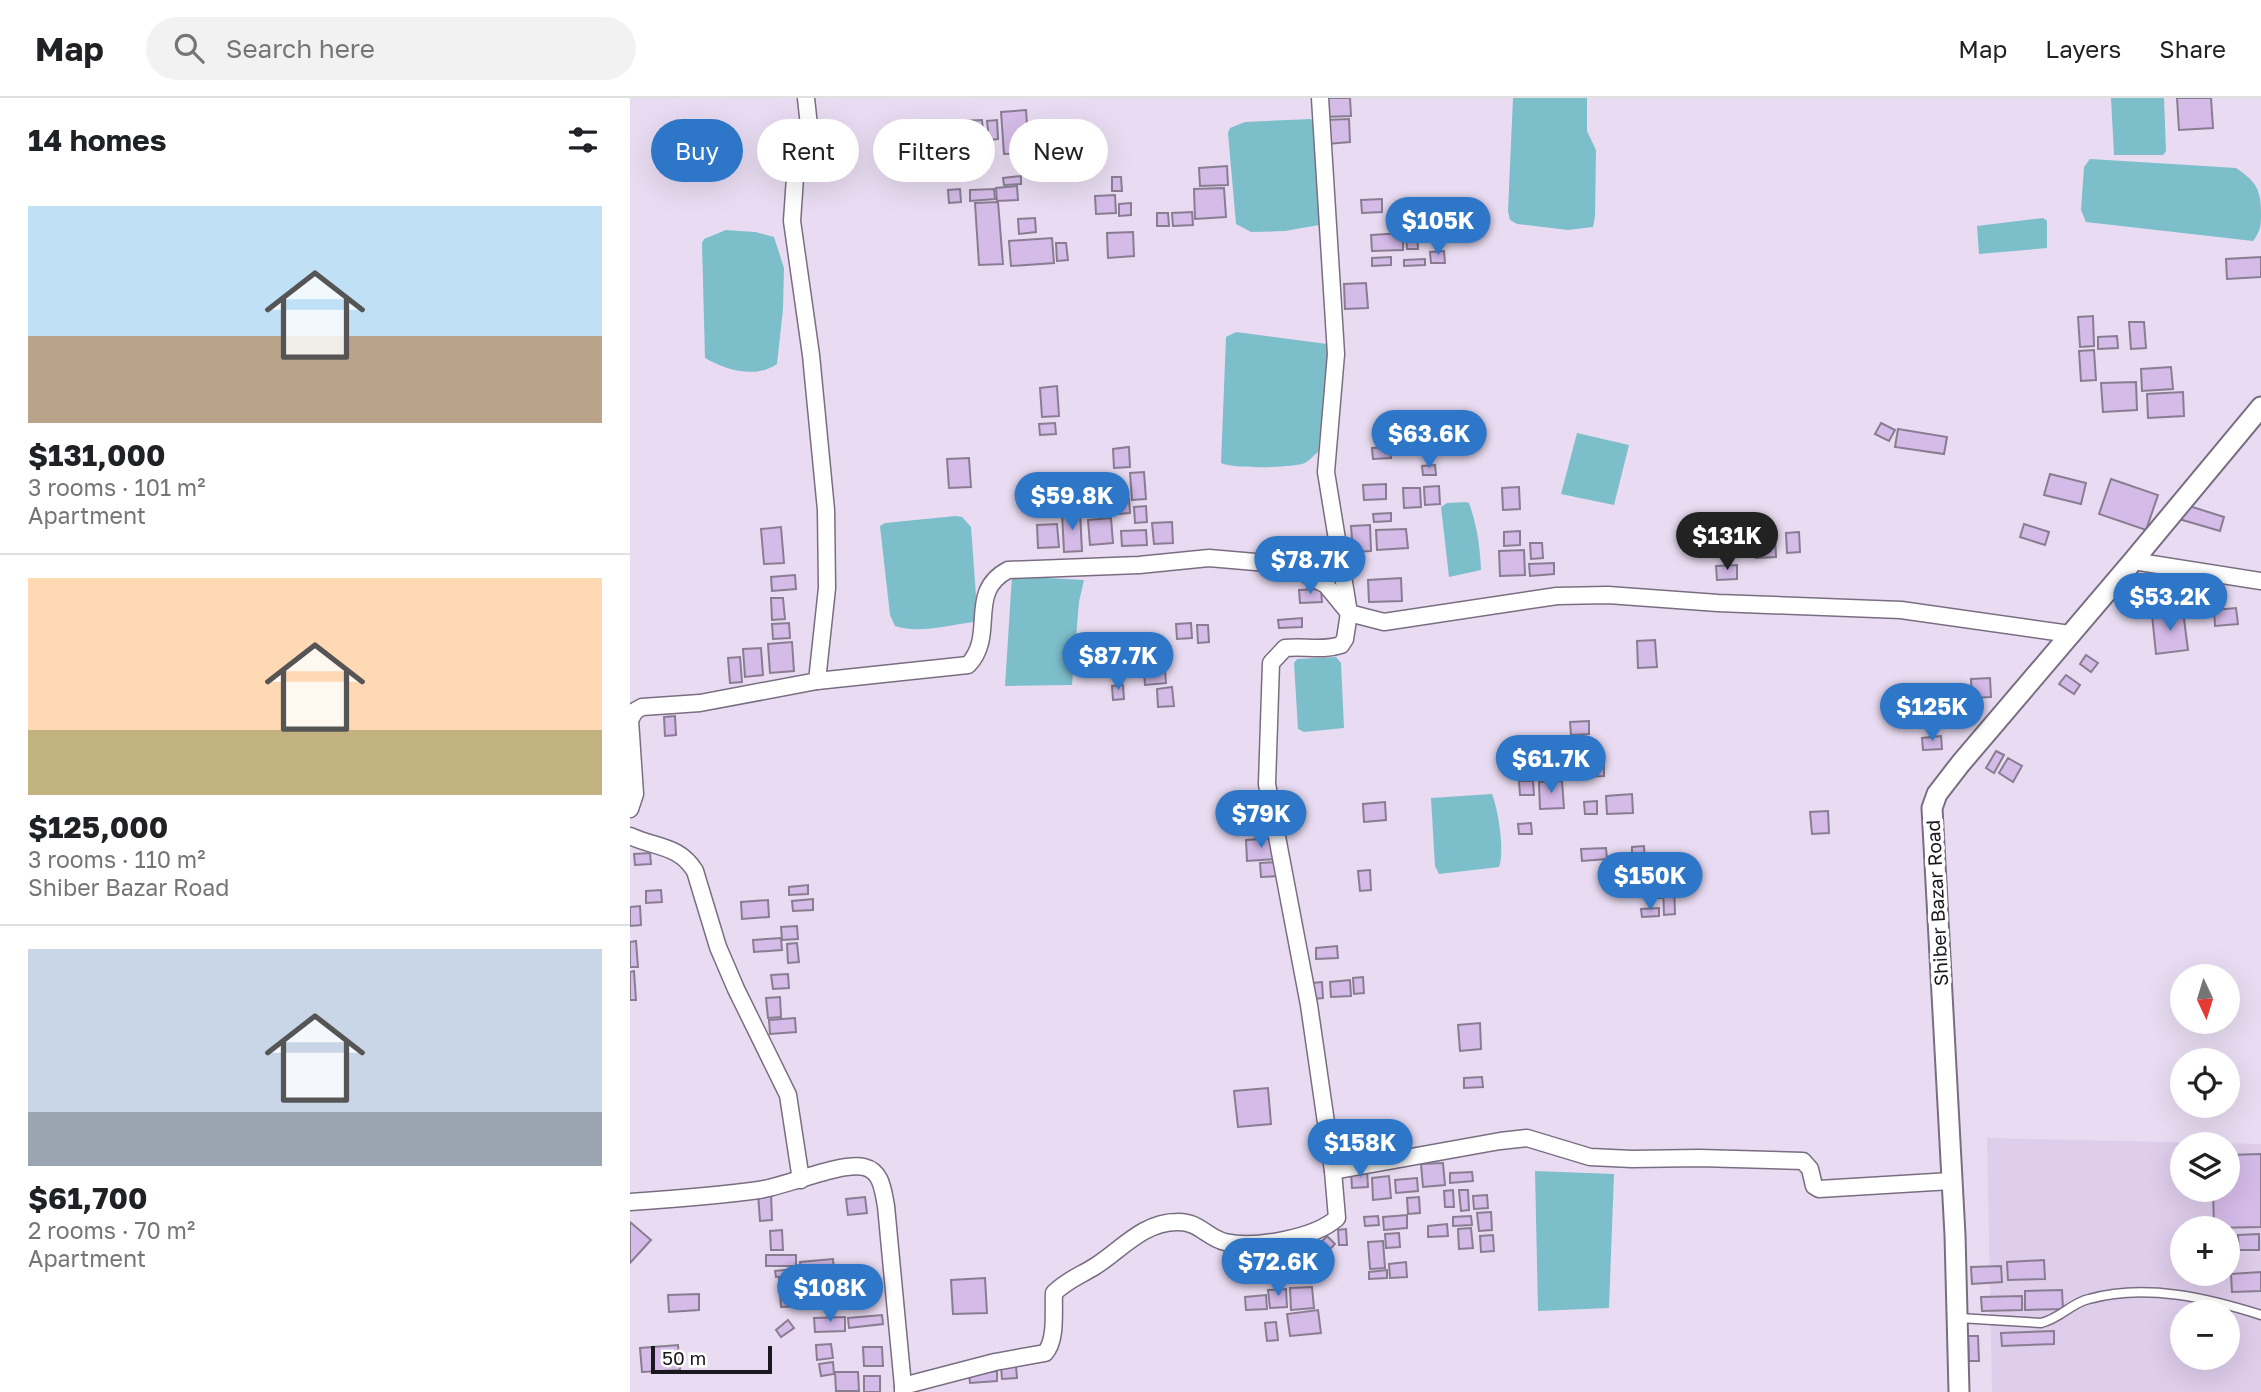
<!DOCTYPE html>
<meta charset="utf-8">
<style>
body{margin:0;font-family:"Golos Text",sans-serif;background:#f2f2f2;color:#202124;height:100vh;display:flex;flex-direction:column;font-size:26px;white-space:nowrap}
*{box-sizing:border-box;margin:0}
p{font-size:23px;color:#757577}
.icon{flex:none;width:38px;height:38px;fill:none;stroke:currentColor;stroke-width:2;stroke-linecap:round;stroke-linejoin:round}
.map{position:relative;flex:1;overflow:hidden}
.drawer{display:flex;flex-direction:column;background:#fff;width:630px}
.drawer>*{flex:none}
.hud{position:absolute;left:21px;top:21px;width:665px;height:63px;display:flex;gap:14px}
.needle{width:46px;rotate:176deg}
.fabs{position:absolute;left:1540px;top:866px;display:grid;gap:14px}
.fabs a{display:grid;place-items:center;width:70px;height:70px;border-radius:50%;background:#fff;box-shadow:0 7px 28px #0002;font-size:35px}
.scale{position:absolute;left:21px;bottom:18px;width:121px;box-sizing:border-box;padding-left:7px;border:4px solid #1b171f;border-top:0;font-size:19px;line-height:24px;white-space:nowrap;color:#1b171f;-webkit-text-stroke:5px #fff;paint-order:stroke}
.price{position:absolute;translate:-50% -60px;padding:0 16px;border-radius:24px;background:#2e77c8;color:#fff;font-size:23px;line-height:46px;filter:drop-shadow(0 2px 4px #0008)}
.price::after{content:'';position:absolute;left:50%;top:42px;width:21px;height:16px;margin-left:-10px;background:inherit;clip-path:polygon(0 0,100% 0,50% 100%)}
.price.selected{background:#222;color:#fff}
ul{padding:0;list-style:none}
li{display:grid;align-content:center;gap:14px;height:371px;padding:0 28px}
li+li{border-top:2px solid #e0e0e0}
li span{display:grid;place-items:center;height:217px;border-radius:0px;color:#555}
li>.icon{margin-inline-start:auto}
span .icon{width:126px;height:126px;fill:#fffc;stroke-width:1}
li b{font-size:30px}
h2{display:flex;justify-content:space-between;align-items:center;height:84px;padding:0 28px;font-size:30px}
.tag{padding:0 24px;border-radius:32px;background:#fff;box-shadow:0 7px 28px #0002;font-size:24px;line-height:63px}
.tag.selected{background:#2e77c8;color:#fff}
header{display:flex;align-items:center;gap:42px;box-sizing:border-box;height:98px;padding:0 35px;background:#fff;border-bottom:2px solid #e0e0e0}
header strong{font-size:33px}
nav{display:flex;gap:38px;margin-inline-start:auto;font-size:24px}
.search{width:490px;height:63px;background:#f2f2f2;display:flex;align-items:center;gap:18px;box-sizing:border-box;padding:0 24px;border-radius:38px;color:#757577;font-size:26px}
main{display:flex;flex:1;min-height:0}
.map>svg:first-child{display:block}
.built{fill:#decdeb;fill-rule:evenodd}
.water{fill:#7dbecb}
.building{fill:#d5bbe8;stroke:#887d91;stroke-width:2}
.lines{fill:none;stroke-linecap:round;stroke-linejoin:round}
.service-casing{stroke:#796e81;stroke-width:11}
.minor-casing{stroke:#796e81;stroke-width:19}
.tertiary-casing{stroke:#796e81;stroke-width:23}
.service{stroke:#fff;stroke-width:8}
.minor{stroke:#fff;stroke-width:16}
.tertiary{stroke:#fff;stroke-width:19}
.labels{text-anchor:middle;stroke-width:7;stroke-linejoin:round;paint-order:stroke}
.street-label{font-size:19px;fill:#1b171f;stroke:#fff}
</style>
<header>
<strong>Map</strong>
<div class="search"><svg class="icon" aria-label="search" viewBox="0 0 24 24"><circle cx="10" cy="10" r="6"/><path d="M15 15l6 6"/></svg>Search here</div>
<nav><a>Map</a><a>Layers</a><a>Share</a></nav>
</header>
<main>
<section class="drawer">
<h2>14 homes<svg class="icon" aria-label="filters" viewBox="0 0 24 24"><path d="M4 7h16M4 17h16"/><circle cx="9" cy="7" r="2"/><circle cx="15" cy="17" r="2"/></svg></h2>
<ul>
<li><span style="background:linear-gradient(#bfe0f5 60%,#b9a48a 0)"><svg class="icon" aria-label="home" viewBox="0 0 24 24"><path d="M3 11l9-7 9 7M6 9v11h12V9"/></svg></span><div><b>$131,000</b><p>3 rooms · 101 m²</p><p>Apartment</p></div></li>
<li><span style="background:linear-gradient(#ffd9b3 70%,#c2b280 0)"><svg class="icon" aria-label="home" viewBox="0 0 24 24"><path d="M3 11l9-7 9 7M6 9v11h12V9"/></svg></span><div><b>$125,000</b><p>3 rooms · 110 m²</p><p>Shiber Bazar Road</p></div></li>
<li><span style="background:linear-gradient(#c9d6e8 75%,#9aa5b1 0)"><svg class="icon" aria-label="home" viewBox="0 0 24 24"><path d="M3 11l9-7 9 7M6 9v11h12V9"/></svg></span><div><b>$61,700</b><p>2 rooms · 70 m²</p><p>Apartment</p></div></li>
</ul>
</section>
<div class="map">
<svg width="1631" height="1294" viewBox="0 0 1631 1294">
<rect width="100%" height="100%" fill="#e9dcf2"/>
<path class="built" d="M1357,1040L1631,1046V1294H1362ZM1552,1046H1598V1092H1552ZM1552,1130H1598V1176H1552ZM1552,1214H1598V1260H1552Z"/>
<g class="water">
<polygon points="883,0 957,0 957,33 966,52 965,118 963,129 938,132 887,126 880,122 878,113"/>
<polygon points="1481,0 1534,0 1536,53 1533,57 1484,57"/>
<polygon points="681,21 685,28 692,121 689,127 655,133 621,134 606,126 598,35 600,30 615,24"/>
<path d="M1460,61L1606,70C1627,84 1631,92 1631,117C1631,128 1630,134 1623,143L1456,124L1451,112L1454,69Z"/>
<polygon points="1413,120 1417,123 1417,150 1349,156 1347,128"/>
<path d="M96,132L125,134L144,139L154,170L153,211L147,266C125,281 96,272 75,260L72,145L74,141Z"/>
<path d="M606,234L697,246L700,258L688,354C684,357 679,363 675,365C663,370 602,371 591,365L596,239Z"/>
<polygon points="947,335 999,347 984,407 931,396"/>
<path d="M836,404L839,405C847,427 850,449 851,472L819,479L811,409L817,405Z"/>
<path d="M325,418L332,419L341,429L347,512L344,524C318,527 289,536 265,528L260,517L250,428L255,425Z"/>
<polygon points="382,478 454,482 449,504 442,587 375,588"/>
<polygon points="706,559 711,565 714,630 674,634 668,631 664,565 667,561"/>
<path d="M862,696C868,711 875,753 869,769L809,776L805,768L801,700Z"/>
<polygon points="905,1073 984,1076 979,1210 908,1213"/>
</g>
<g class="building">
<polygon points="693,0 720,0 721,18 694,19"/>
<polygon points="1547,0 1581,0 1583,30 1549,32"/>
<polygon points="396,12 399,55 374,56 371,14"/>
<polygon points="719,21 720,44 697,46 696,22"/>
<polygon points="352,22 353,32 329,34 328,23"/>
<polygon points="367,22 368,41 359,42 357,23"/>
<polygon points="597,68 598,87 570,88 569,70"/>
<polygon points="391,78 391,86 374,87 373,80"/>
<polygon points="482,79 491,79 492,93 482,93"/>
<polygon points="387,88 388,102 367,103 366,90"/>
<polygon points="594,90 596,119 565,121 564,91"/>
<polygon points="330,91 331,104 319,105 318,92"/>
<polygon points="364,91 365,101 340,103 340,92"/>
<polygon points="485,97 486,115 466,116 465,98"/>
<polygon points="752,101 752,114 732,115 731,102"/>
<polygon points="368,104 373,166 349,167 345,105"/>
<polygon points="501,105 501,117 489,118 489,106"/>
<polygon points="562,114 563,127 543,128 542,115"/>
<polygon points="527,115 538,115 539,128 527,128"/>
<polygon points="405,120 406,134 389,136 388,121"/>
<polygon points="503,134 504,158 478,160 477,135"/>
<polygon points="787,134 788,151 777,151 776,135"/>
<polygon points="773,135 773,152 742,153 741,137"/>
<polygon points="422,140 424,165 381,168 379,143"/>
<polygon points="426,145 436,145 438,162 427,163"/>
<polygon points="814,153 815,165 801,165 800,154"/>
<polygon points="761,159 761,167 742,168 742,160"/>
<polygon points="1631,159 1631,179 1597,181 1596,161"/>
<polygon points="795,161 795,167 774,168 774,162"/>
<polygon points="736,185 738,210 715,211 714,186"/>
<polygon points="1463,218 1464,248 1450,249 1448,219"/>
<polygon points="1499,224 1514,224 1516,250 1501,251"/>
<polygon points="1487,238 1488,250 1468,251 1468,239"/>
<polygon points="1464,252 1466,282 1451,283 1449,253"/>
<polygon points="1541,269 1543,291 1512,293 1511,271"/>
<polygon points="1506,284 1507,312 1473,314 1471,285"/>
<polygon points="427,288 429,318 412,319 410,290"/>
<polygon points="1553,294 1554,318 1518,320 1517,296"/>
<polygon points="425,325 426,336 410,337 409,326"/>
<polygon points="1251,325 1265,332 1259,343 1245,336"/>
<polygon points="755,330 768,330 769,345 756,346"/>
<polygon points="1268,331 1317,339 1314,356 1265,349"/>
<polygon points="499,349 500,369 484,370 483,351"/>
<polygon points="760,349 761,360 743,361 742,350"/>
<polygon points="339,360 341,389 319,390 317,361"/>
<polygon points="805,367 806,377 793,377 792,368"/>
<polygon points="514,374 516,401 502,402 500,375"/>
<polygon points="1420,376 1456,385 1451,406 1414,397"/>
<polygon points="1481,381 1528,397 1516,432 1469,416"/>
<polygon points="466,382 467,394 454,395 453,383"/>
<polygon points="756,386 756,401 734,402 733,387"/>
<polygon points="809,388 810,406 795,407 794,389"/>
<polygon points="889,389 890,411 873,412 872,390"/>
<polygon points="773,390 790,390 791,409 774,410"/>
<polygon points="466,400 467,416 455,416 454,401"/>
<polygon points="499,401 500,415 488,416 487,402"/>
<polygon points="1553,406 1594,419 1590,433 1549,421"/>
<polygon points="516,408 517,424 505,425 504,409"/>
<polygon points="450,414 452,453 434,454 432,415"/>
<polygon points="761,415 761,423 744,424 743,416"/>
<polygon points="481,420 483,445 460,447 458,422"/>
<polygon points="542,424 543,445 524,446 522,425"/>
<polygon points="427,426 429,449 408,450 407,427"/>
<polygon points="1394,426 1419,434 1415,447 1390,439"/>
<polygon points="740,427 741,453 723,454 721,428"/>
<polygon points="151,429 154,465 134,466 131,431"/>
<polygon points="776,431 778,450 747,452 746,432"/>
<polygon points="516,432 517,447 492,448 491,433"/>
<polygon points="890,433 890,447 874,448 874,434"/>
<polygon points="1169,434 1170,454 1157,455 1156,435"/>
<polygon points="1145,439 1146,459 1126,460 1125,440"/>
<polygon points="900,445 912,445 913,460 901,461"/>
<polygon points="894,452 895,477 870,478 869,453"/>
<polygon points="924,465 924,476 900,478 899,466"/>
<polygon points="1107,467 1107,481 1087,482 1086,468"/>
<polygon points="165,477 166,491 142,493 141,479"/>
<polygon points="771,480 772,503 739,504 738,482"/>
<polygon points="691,491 692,504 670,505 669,492"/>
<polygon points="141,500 153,500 155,521 142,522"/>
<polygon points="1606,510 1608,526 1585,528 1584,512"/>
<polygon points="1553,513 1558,552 1526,556 1522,517"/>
<polygon points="672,520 672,529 649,530 648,522"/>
<polygon points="159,525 160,540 143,541 142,526"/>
<polygon points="561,525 562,540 547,541 546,526"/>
<polygon points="567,527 578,527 579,544 568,545"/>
<polygon points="1025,542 1027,569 1008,570 1007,543"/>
<polygon points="162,544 164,573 140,575 138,546"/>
<polygon points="131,550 133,577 115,579 113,551"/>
<polygon points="1456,557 1468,565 1461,574 1450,566"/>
<polygon points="110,559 112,584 100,585 98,560"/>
<polygon points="534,560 536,585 515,587 513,562"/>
<polygon points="1436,577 1450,587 1444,596 1429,586"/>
<polygon points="1360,580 1361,599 1342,600 1341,581"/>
<polygon points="493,587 494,601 483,602 482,588"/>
<polygon points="542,589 544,608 528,609 527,591"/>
<polygon points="45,618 46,637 35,638 34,619"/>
<polygon points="959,623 959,636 941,637 940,624"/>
<polygon points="1311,638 1312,651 1293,652 1292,640"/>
<polygon points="1366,653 1374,657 1364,675 1356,670"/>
<polygon points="1378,660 1392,668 1383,684 1369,675"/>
<polygon points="974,666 974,678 948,679 947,667"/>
<polygon points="889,683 903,683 904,697 890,697"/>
<polygon points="932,683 934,710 910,711 909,684"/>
<polygon points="1002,696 1003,715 977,716 976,698"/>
<polygon points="967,703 967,716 955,716 954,704"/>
<polygon points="755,704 756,722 734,724 733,706"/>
<polygon points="1198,713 1199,735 1182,736 1180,714"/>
<polygon points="901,725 902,736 889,736 888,726"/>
<polygon points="644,740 646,761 617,763 616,742"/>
<polygon points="1014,748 1015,765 1002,766 1002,749"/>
<polygon points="976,750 977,761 952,763 951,751"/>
<polygon points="20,755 21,766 5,767 4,756"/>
<polygon points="648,764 649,778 631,779 630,765"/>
<polygon points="740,772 741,792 730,793 728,773"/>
<polygon points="1030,782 1031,800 1017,800 1016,783"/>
<polygon points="1044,786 1045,816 1034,817 1033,787"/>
<polygon points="178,787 178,796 159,797 159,789"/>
<polygon points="31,792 32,804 16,805 16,793"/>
<polygon points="183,801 183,812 163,813 162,803"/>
<polygon points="138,802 139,819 112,821 111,804"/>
<polygon points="10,808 11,827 0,828 0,809"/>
<polygon points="1029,810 1029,818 1012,819 1011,811"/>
<polygon points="167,828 168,841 152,842 151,829"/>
<polygon points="151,840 152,852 124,854 123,842"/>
<polygon points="6,843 8,869 0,869 0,844"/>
<polygon points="167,845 169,864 158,865 157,846"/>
<polygon points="707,848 708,860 686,861 686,850"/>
<polygon points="4,873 6,902 0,902 0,874"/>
<polygon points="158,876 159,890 143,891 141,877"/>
<polygon points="733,879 734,895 724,896 723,880"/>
<polygon points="720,882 721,898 701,899 700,884"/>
<polygon points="692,884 693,900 683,901 682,885"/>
<polygon points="150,899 151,919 138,920 136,900"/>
<polygon points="165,920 166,934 140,936 139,922"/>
<polygon points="850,925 851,951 830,953 828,927"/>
<polygon points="852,979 853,989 834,990 834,980"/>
<polygon points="638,990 641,1026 608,1029 604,993"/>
<polygon points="1631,1056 1631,1129 1584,1130 1583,1092 1598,1092 1598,1057"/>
<polygon points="813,1065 815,1087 793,1089 791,1066"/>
<polygon points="737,1072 738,1089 722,1090 721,1073"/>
<polygon points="842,1074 843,1083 820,1085 820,1075"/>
<polygon points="759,1078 761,1100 743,1102 742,1080"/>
<polygon points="787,1080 788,1093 766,1095 765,1082"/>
<polygon points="823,1092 824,1109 815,1109 814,1093"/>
<polygon points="829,1092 838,1092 839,1112 831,1113"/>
<polygon points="141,1095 142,1122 130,1123 128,1096"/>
<polygon points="857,1097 858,1110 844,1111 843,1098"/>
<polygon points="235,1099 237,1115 218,1117 216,1101"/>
<polygon points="789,1099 790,1115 778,1116 777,1100"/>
<polygon points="861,1114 862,1132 849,1133 847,1115"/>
<polygon points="777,1117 777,1130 754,1132 753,1119"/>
<polygon points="748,1118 749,1127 735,1128 734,1119"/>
<polygon points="841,1118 842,1127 823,1128 823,1119"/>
<polygon points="0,1124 21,1142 0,1165"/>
<polygon points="817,1126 818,1138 798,1139 798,1128"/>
<polygon points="841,1130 843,1150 829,1151 828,1131"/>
<polygon points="716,1131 717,1147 709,1147 708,1132"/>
<polygon points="152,1132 153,1152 141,1152 140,1133"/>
<polygon points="769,1135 770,1149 756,1150 755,1136"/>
<polygon points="1629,1136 1629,1152 1609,1152 1608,1137"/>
<polygon points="863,1137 864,1153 851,1154 850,1138"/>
<polygon points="697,1138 705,1146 694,1157 686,1150"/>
<polygon points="753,1143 755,1170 740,1171 738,1144"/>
<rect x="136" y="1157" width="30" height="11"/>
<polygon points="203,1161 204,1173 171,1176 170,1164"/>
<polygon points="1414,1162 1415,1181 1378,1182 1377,1164"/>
<polygon points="776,1164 777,1179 760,1180 759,1166"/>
<polygon points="1371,1168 1372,1184 1342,1186 1341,1169"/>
<polygon points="165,1171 165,1178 146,1179 145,1173"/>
<polygon points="757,1172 757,1180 739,1181 739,1174"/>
<polygon points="1631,1174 1631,1193 1602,1194 1601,1176"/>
<polygon points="209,1177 211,1206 151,1209 149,1181"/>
<polygon points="355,1180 357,1215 323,1216 321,1182"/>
<polygon points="682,1189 684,1210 661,1212 660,1190"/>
<polygon points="656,1191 657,1209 640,1210 638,1192"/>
<polygon points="1432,1192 1433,1211 1395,1212 1395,1193"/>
<polygon points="69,1196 69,1212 39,1214 38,1197"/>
<polygon points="636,1197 637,1211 616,1212 615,1199"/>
<polygon points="1392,1198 1392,1212 1352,1213 1351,1199"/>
<polygon points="688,1212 691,1235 660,1238 657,1216"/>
<polygon points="252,1217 253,1226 219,1230 218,1220"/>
<polygon points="215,1219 215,1233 185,1234 184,1220"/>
<polygon points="158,1222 164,1230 151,1239 146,1232"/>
<polygon points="646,1224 648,1242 637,1243 635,1225"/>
<polygon points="1424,1233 1424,1246 1372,1248 1371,1235"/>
<polygon points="1338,1238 1348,1238 1349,1263 1339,1263"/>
<polygon points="201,1246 203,1260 187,1262 186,1247"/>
<polygon points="48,1247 50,1272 12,1274 10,1250"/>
<polygon points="233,1249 252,1249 253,1268 234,1268"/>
<polygon points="203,1264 204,1276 191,1278 189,1266"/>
<polygon points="386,1268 387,1280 372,1281 371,1269"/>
<polygon points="367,1273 367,1283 340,1285 339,1276"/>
<polygon points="205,1274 228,1274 229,1293 206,1293"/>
<rect x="234" y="1278" width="16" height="16"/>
</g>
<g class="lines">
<g class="service-casing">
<path id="service" d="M1329,1220L1411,1225C1431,1220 1441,1205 1459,1201C1515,1185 1578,1200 1631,1217"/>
</g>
<g class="minor-casing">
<g id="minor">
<polyline points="1503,463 1631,483"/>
<path d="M187,583L338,567C367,537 336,494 378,472L509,467L579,460L637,465L672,474L696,487L719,515L754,524L927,498L978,497L1088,505L1271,512L1440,536"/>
<polyline points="0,711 5,696 0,622 5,613 12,609 70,605 187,583 197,490 196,412 181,257 162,123 166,65 179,28 176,0"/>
<path d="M0,738C26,750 49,747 65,773L88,849L106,891L158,997L171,1082"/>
<polyline points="703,1073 870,1043 897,1040 960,1059 1002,1061 1069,1060 1173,1063 1180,1071 1184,1088 1189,1091 1321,1083"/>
<path d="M0,1104C43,1101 86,1098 129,1092C156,1088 210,1064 234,1069C252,1073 253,1093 256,1108L273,1288"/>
<path d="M273,1294V1288L365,1264L415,1255C427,1242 423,1212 424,1195C437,1182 449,1178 464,1169C491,1152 513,1124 547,1124C569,1123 577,1140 595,1144C624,1151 685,1140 707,1120L703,1073L679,907L637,686L641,565L655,550C674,548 693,553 711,547L715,541L719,515L696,374L706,256L690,0"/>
</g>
</g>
<g class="tertiary-casing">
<polyline id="tertiary" points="1329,1294 1325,1137 1302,710 1307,696 1331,665 1503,463 1631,309"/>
</g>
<use href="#service" class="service"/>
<use href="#minor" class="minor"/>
<use href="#tertiary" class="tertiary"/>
</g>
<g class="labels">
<g class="street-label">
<text transform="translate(1307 805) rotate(-93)" y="7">Shiber Bazar Road</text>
</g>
</g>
</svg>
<div class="fabs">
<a><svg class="needle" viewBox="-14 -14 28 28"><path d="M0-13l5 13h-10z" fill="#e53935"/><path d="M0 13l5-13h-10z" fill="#757577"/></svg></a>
<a><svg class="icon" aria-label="locate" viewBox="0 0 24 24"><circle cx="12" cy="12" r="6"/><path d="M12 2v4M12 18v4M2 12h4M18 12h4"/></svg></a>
<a><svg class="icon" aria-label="layers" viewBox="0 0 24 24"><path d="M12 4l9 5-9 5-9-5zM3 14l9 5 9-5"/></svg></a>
<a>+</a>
<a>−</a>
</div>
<div class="scale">50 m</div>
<b class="price" style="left:808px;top:159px">$105K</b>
<b class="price" style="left:799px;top:372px">$63.6K</b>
<b class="price" style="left:442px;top:434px">$59.8K</b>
<b class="price selected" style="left:1097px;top:474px">$131K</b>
<b class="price" style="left:680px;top:498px">$78.7K</b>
<b class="price" style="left:1540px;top:535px">$53.2K</b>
<b class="price" style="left:488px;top:594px">$87.7K</b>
<b class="price" style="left:1302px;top:645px">$125K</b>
<b class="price" style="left:921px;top:697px">$61.7K</b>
<b class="price" style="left:631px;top:752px">$79K</b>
<b class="price" style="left:1020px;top:814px">$150K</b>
<b class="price" style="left:730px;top:1081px">$158K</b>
<b class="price" style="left:648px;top:1200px">$72.6K</b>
<b class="price" style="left:200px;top:1226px">$108K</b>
<div class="hud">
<a class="tag selected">Buy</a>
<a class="tag">Rent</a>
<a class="tag">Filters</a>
<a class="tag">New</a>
</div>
</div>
</main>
